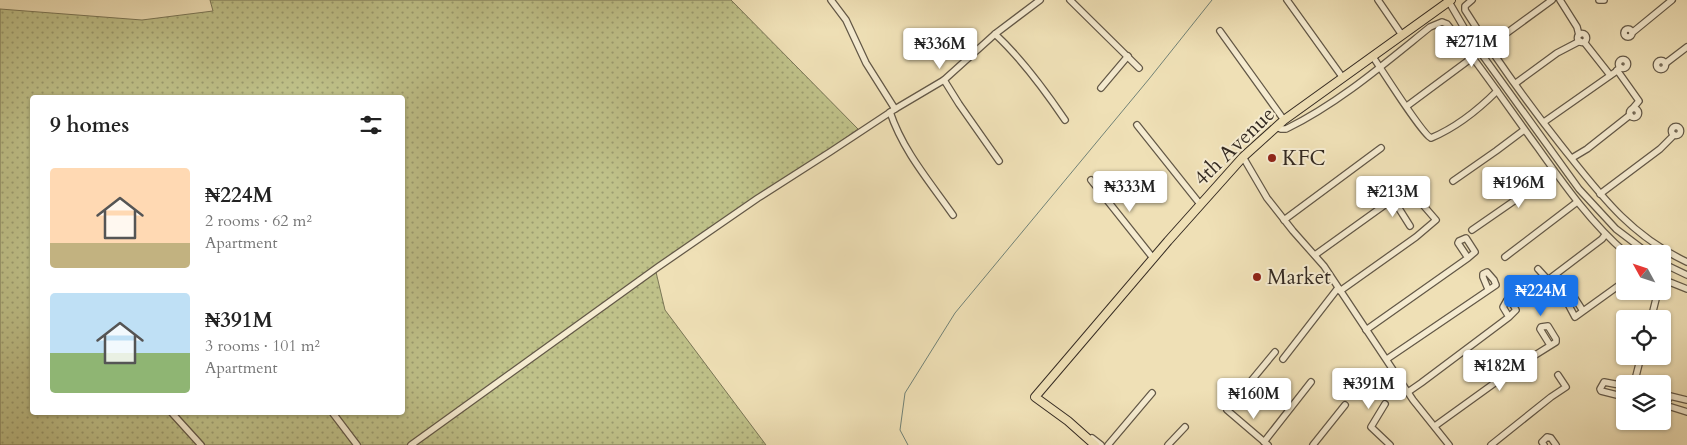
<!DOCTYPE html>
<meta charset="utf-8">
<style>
body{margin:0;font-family:Cardo,serif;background:#f6f6f6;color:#222;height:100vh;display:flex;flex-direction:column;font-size:19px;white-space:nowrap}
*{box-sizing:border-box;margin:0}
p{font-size:16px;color:#767676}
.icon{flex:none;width:28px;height:28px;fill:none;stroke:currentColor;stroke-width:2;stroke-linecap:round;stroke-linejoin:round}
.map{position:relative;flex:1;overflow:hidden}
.side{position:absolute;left:30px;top:95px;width:375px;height:320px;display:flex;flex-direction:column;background:#fff;border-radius:5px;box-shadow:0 1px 4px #0004}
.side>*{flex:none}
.needle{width:32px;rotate:310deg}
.tools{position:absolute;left:1616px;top:245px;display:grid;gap:10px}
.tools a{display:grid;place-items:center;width:55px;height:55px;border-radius:5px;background:#fff;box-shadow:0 1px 4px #0004;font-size:25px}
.price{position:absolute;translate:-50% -42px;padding:0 11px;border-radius:5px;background:#fff;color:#222;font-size:16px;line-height:32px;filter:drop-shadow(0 1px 2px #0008)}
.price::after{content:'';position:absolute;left:50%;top:30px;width:15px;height:11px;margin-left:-8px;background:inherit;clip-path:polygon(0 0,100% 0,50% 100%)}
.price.active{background:#1a73e8;color:#fff}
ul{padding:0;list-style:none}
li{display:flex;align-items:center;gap:15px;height:125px;padding:0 20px}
li span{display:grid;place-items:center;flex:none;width:140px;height:100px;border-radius:5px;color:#555}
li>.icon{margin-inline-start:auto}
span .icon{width:60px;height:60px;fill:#fffc;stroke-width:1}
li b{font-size:21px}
h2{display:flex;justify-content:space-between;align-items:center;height:60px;padding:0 20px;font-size:21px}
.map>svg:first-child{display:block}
.green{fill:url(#green-dots);stroke:#7a7656;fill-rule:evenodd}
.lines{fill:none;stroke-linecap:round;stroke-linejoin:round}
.stream{stroke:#718277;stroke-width:1}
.minor-casing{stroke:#635847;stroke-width:8}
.major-casing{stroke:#342a22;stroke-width:10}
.minor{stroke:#f5ebd0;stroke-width:5.5}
.major{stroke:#efe0b6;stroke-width:8}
.poi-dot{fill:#8f2418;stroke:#f5ebd0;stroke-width:2}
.labels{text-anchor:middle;stroke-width:4;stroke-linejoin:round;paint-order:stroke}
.street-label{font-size:21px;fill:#342a22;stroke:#f5ebd0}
.poi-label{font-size:21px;fill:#342a22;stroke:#f5ebd0;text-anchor:start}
</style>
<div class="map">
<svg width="1687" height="445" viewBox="0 0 1687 445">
<defs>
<pattern id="green-dots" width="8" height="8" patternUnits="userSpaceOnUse" patternTransform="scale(1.25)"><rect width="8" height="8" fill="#bfc189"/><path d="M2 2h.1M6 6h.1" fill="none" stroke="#9c9d70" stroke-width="1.8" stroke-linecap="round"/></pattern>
</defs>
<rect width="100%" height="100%" fill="#efe0b6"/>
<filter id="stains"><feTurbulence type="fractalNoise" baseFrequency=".004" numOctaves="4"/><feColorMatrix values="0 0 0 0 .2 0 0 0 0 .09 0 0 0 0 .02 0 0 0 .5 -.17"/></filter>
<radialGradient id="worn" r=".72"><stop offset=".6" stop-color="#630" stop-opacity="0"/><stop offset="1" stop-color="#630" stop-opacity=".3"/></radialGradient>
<path class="green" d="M210,0H731L858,129L656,272L665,310L766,445H0V9L142,20L213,11ZM32,98H402V412H32Z"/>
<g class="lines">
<polyline class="stream" points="908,445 900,430 905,393 955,313 1149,79 1212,0"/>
<g class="minor-casing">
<g id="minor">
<polyline points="831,0 846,20 866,63 895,109"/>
<polyline points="1070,0 1139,68"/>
<polyline points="1287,0 1343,78"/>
<polyline points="1378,0 1402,35"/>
<path d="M1472,0L1465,6V10C1494,56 1526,101 1560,144C1599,193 1629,235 1687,262"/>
<polyline points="1560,0 1577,27 1579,35"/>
<polyline points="1599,0 1604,0"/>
<polyline points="1449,2 1470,38 1579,189 1616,229 1649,254"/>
<circle cx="1628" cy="33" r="4"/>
<polyline points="1220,31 1284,120"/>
<polyline points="1633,32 1672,0"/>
<circle cx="1582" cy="38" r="4.5"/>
<path d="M995,34C1022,59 1044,89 1065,120"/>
<polyline points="1584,42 1610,75"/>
<polyline points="1489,46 1552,0"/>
<path d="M1373,57C1382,70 1422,134 1431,138C1455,128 1479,109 1497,91"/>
<circle cx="1623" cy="64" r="4.5"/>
<circle cx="1661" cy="65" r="4.5"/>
<polyline points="1666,63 1687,47"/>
<polyline points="1617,70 1639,101 1633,108"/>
<polyline points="944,80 959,104 999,161"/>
<polyline points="1516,83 1557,53 1580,41"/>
<polyline points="1101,88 1128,56"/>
<polyline points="1407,106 1473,57"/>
<circle cx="1634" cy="113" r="4.5"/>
<path d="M890,112C903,151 930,182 953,215"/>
<polyline points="1544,122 1621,68"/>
<polyline points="1137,125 1200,204"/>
<circle cx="1676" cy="131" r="4.5"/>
<path d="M1276,127L1281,129H1286C1339,103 1384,64 1430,27L1442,22L1447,24C1479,64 1508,107 1538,148C1565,186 1591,223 1627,254"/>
<polyline points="1243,157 1267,198 1293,231 1324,266 1413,400 1449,445"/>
<polyline points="1572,158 1587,149 1630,115"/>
<polyline points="1091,180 1153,258"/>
<polyline points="1453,181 1496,151 1524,130"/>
<polyline points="1600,194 1660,149 1674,135"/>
<polyline points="1393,199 1410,226"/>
<polyline points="1284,220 1381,148"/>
<polyline points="1472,230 1524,194 1553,170"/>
<polyline points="1315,255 1393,199 1410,190 1436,220 1416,237 1340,291"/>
<polyline points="1505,257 1577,202"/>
<polyline points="1662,263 1687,275"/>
<polyline points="1538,269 1548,280 1602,239 1605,235"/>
<polyline points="1662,279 1687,289"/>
<polyline points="1583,311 1574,297 1570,297 1567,302 1575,317 1625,281"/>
<polyline points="1651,319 1658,291"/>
<polyline points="1366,330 1468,258 1475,252 1466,238 1459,241 1458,243 1468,258"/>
<polyline points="1283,359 1338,288"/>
<polyline points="1387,359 1496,285 1494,280 1487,272 1483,274 1483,277 1488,289"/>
<polyline points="1634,384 1641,356"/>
<polyline points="1625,386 1604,382 1600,389 1601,391 1625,397"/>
<polyline points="1408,392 1421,383 1509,317 1516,310 1512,303 1507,300 1503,307 1509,317"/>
<polyline points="1687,400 1670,396 1666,404 1668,406 1687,412"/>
<polyline points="1385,404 1371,427 1390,445"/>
<polyline points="171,412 201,445"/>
<polyline points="332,412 357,445"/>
<polyline points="1435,426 1521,364 1556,342 1556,339 1548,326 1541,327 1540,329 1550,345"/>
<polyline points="1092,438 1101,445"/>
<polyline points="1264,442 1311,382"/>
<polyline points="411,445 658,267 758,198 830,152 895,109 944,80 995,34 1040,0"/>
<polyline points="1108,445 1152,393"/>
<polyline points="1168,445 1185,427"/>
<polyline points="1268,445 1227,410 1275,352"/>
<polyline points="1313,445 1345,405"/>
<polyline points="1491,445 1551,397 1566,387 1558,375"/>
<polyline points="1544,445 1542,442 1547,437 1551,438 1556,445"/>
</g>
</g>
<g class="major-casing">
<polyline id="major" points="1095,445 1068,421 1035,397 1168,241 1243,157 1284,120 1451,0"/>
</g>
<use href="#minor" class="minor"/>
<use href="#major" class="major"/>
</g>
<g class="poi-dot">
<circle cx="1272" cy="158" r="5"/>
<circle cx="1257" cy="277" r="5"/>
</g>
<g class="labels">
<g class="street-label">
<text transform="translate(1234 146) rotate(-44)" y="7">4th Avenue</text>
</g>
<g class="poi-label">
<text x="1282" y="165">KFC</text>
<text x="1267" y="284">Market</text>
</g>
</g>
<rect width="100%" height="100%" filter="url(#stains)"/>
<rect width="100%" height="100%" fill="url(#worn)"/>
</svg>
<div class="tools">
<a><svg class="needle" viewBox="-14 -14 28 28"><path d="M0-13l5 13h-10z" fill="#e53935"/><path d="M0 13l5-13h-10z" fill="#767676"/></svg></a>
<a><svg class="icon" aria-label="locate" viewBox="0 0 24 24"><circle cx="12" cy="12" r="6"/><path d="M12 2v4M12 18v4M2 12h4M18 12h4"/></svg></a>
<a><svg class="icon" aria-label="layers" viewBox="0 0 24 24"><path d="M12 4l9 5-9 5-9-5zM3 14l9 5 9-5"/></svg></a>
</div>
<b class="price" style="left:1472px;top:68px">₦271M</b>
<b class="price" style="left:940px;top:70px">₦336M</b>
<b class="price" style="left:1519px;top:209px">₦196M</b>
<b class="price" style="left:1130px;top:213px">₦333M</b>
<b class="price" style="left:1393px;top:218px">₦213M</b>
<b class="price active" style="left:1541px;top:317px">₦224M</b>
<b class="price" style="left:1500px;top:392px">₦182M</b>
<b class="price" style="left:1369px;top:410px">₦391M</b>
<b class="price" style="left:1254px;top:420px">₦160M</b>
<section class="side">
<h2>9 homes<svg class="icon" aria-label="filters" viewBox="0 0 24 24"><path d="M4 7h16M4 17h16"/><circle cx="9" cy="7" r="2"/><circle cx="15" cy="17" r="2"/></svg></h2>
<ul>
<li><span style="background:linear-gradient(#ffd9b3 75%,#c2b280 0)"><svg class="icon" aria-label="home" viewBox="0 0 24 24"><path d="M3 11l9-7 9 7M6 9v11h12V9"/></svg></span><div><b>₦224M</b><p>2 rooms · 62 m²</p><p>Apartment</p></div></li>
<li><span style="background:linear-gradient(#bfe0f5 60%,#8fb573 0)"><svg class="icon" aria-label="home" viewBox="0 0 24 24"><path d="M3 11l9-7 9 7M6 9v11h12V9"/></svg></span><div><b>₦391M</b><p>3 rooms · 101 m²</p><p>Apartment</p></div></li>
</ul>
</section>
</div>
